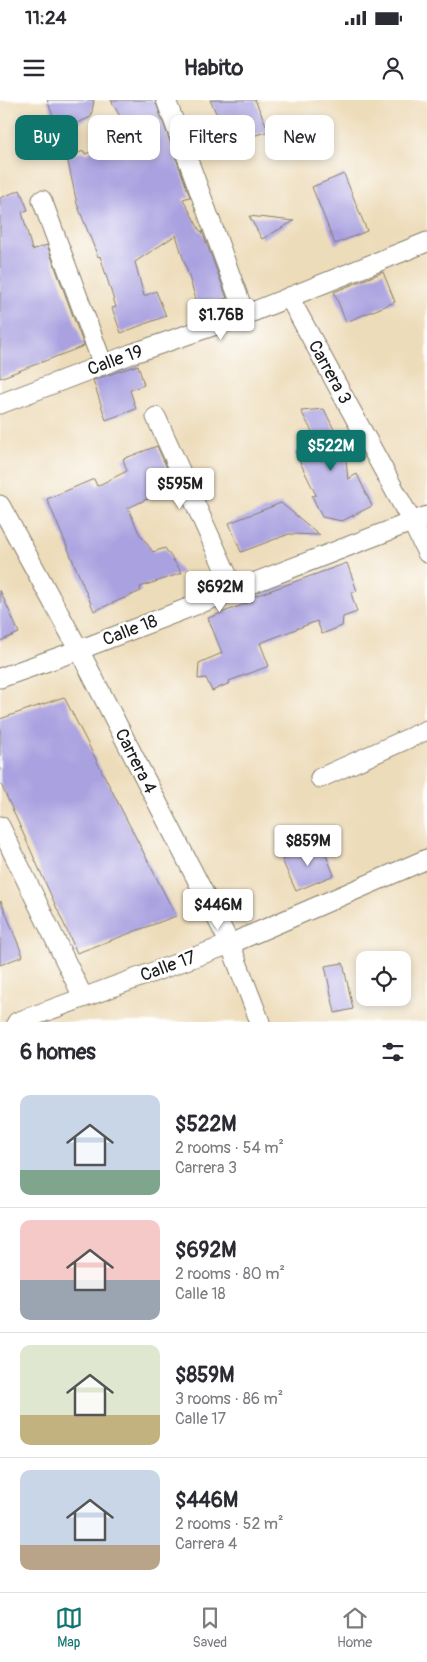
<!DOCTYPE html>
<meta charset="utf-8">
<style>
body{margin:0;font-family:Pangolin,sans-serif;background:#f7f7f7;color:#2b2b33;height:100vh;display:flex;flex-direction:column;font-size:19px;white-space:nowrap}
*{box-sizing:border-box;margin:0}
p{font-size:16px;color:#7c7c81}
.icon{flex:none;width:28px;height:28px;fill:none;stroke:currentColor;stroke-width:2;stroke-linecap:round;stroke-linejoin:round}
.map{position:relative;height:922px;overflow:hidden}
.details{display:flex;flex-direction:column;background:#fff;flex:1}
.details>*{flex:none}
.top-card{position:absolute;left:15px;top:15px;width:398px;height:45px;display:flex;gap:10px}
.controls{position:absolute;left:356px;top:851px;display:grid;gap:10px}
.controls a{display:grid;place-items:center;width:55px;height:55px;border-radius:10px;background:#fff;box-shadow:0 2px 8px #0003;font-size:25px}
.price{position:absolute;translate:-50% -42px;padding:0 11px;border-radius:5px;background:#fff;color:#222;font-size:16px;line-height:32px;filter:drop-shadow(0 1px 2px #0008)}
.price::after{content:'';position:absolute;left:50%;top:30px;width:15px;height:11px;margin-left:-8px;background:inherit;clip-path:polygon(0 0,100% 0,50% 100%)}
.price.current{background:#0f766e;color:#fff}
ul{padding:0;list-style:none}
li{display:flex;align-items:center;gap:15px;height:125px;padding:0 20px}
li+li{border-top:1px solid #e1e1e2}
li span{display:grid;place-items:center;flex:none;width:140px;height:100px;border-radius:10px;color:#555}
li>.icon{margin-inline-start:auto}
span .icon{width:60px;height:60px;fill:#fffc;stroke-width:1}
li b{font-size:21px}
h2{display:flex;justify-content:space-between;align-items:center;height:60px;padding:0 20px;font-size:21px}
.chip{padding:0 18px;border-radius:10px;background:#fff;box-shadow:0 2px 8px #0003;font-size:18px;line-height:45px}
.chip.current{background:#0f766e;color:#fff}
.status{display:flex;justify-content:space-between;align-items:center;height:35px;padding:0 25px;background:#fff;direction:ltr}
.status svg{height:14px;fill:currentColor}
header{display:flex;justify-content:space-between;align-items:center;height:65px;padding:0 20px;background:#fff;font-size:22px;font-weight:800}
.dock{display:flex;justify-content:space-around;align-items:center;height:70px;border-top:1px solid #e1e1e2;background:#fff;font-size:14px;color:#7c7c81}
.dock a{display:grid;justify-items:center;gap:2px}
.dock .current{color:#0f766e}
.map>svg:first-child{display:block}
.building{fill:#aaa2e0}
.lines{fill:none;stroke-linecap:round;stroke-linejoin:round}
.street-casing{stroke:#847c6a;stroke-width:21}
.street{stroke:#fff;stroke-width:19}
.labels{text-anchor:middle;stroke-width:5;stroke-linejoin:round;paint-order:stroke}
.street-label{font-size:18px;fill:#1c1c1c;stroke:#fff}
</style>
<div class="status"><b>11:24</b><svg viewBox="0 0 49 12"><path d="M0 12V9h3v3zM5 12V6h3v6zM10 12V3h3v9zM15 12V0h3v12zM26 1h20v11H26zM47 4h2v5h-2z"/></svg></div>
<header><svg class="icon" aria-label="menu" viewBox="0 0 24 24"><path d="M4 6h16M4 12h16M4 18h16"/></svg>Habito<svg class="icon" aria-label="person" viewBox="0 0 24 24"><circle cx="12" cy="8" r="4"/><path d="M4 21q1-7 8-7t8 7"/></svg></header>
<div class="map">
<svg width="427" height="922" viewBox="0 0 427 922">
<rect width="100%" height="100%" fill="#fff"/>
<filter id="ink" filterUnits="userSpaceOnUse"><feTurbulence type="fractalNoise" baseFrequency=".02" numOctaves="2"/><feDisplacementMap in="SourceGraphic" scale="10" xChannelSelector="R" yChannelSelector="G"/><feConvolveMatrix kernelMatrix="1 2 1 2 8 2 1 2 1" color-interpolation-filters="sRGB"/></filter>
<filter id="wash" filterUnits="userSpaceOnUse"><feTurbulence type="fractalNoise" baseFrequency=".0096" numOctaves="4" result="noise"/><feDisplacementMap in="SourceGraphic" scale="20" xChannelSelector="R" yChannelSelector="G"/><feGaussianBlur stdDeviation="1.12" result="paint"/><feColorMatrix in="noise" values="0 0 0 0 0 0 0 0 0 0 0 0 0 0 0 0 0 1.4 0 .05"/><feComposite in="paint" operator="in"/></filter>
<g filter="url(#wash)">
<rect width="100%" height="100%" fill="#eddcb9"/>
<g id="blocks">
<g class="building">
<polygon points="47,0 94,0 91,17 59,31"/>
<polygon points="111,0 155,0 190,97 183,99 200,131 202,131 227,198 198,206 176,135 135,162 144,196 156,191 166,216 121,233 112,208 116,207 100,156 98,157 77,104 67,57 84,51 85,54 131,37"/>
<polygon points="210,0 255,0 269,31 230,43"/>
<polygon points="344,74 367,131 335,144 312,87"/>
<polygon points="20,90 28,110 22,112 32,150 47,145 84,246 0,278 0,98"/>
<polygon points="249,116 294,121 262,139"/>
<polygon points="383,172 395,202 346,222 334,192"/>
<polygon points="138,265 144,285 130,290 136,309 106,320 93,280"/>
<polygon points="324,309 345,352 348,379 357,374 372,406 342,421 322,417 312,396 316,395 295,352 317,341 301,311"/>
<polygon points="157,346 175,386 128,408 139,433 153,452 165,448 182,473 140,487 141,491 94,511 47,399 94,379 97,386 127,371 123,359"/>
<polygon points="281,403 320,435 289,434 241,452 229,423"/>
<polygon points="347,463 357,491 351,493 357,512 343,517 342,526 322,534 317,521 260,543 269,566 229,581 230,583 212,591 206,578 198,579 199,563 222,553 208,518 253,501 252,497"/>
<polygon points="0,490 19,533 0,541"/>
<polygon points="64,597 176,816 77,853 0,682 0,619"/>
<polygon points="321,743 334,775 296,791 282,760"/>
<polygon points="1,801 23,856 0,865 0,802"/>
<polygon points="343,863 353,909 335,913 325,866"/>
</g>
</g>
</g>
<g filter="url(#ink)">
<use href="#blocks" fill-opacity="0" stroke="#847c6a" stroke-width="1"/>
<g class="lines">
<g class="street-casing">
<g id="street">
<polyline points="166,0 245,215"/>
<polyline points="42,100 103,265"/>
<polyline points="289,197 412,422 427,453"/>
<polyline points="0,304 131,254 245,215 427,142"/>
<polyline points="156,317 234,490"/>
<polyline points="0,405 79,550 230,844 260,922"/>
<polyline points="0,578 79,550 427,416"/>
<polyline points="320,678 427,630"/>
<polyline points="0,726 83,897"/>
<polyline points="17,922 230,844 427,759"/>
</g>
</g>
<use href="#street" class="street"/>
</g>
</g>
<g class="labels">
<g class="street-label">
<text transform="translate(115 260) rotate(-20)" y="6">Calle 19</text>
<text transform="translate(330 272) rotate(61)" y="6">Carrera 3</text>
<text transform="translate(130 530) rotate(-21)" y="6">Calle 18</text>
<text transform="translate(136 661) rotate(63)" y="6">Carrera 4</text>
<text transform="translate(168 866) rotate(-20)" y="6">Calle 17</text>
</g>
</g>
</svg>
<div class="controls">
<a><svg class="icon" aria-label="locate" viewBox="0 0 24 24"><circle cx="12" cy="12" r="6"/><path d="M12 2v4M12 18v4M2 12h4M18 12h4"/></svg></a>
</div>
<b class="price" style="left:221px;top:241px">$1.76B</b>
<b class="price current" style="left:331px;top:372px">$522M</b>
<b class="price" style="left:180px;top:410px">$595M</b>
<b class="price" style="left:220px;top:513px">$692M</b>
<b class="price" style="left:308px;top:767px">$859M</b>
<b class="price" style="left:218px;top:831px">$446M</b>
<div class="top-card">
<a class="chip current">Buy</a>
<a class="chip">Rent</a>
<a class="chip">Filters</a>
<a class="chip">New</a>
</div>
</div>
<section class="details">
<h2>6 homes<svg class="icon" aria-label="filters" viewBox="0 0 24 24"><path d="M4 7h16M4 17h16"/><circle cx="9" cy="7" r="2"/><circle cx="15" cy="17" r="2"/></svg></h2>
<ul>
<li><span style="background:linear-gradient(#c9d6e8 75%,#7fa58c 0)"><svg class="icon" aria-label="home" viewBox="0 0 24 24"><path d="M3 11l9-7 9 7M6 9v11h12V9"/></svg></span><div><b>$522M</b><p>2 rooms · 54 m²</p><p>Carrera 3</p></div></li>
<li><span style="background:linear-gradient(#f6c9c9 60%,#9aa5b1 0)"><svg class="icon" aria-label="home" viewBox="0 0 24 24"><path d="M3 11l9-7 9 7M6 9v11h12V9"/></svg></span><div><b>$692M</b><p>2 rooms · 80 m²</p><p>Calle 18</p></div></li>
<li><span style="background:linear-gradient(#dfe7d0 70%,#c2b280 0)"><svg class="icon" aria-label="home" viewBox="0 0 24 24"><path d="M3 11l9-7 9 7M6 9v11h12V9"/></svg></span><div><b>$859M</b><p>3 rooms · 86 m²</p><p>Calle 17</p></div></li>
<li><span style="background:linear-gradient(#c9d6e8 75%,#b9a48a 0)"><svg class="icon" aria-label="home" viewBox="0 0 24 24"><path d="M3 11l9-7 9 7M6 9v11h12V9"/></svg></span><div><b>$446M</b><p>2 rooms · 52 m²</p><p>Carrera 4</p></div></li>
</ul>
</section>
<nav class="dock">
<a class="current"><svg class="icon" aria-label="map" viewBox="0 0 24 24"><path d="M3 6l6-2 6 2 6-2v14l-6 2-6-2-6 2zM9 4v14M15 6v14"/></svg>Map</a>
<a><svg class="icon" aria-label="saved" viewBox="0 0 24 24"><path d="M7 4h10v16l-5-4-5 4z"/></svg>Saved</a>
<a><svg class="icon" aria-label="home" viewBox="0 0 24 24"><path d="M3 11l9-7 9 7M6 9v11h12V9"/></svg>Home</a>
</nav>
